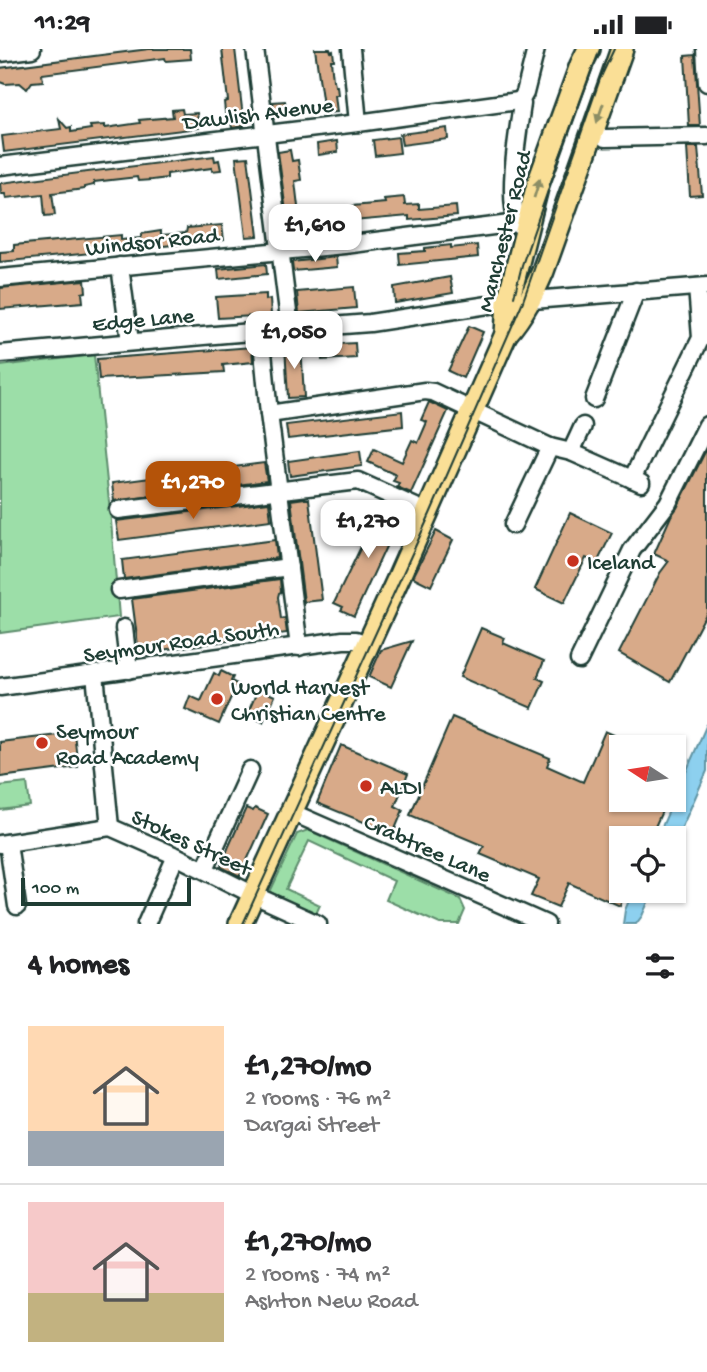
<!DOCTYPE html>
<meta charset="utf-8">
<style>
body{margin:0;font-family:"Gochi Hand",sans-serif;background:#f6f6f6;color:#202124;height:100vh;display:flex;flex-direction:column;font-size:26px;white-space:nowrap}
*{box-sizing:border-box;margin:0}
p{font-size:23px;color:#757577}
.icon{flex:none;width:38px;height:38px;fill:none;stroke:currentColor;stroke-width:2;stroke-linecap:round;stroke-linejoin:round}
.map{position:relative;height:875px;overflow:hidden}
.side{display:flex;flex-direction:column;background:#fff;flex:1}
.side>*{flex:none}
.needle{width:46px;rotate:282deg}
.tools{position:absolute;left:609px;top:686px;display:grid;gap:14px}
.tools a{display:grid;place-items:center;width:77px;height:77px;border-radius:0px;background:#fff;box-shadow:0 2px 5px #0004;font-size:35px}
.scale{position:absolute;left:21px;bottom:18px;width:170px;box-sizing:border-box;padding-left:7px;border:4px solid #1f3d34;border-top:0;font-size:19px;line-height:24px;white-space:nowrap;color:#1f3d34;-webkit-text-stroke:5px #fff;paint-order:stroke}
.price{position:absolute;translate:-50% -60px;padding:0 16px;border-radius:14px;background:#fff;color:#222;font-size:23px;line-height:46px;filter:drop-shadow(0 2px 4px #0008)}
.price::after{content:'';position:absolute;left:50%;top:42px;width:21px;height:16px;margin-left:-10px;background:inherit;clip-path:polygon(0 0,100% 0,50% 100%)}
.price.active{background:#b45309;color:#fff}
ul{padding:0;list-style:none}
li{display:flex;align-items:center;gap:21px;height:175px;padding:0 28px}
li+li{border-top:2px solid #e0e0e0}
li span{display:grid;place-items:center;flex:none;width:196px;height:140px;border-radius:0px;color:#555}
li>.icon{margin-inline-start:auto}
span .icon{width:84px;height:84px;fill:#fffc;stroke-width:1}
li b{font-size:30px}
h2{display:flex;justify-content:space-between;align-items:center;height:84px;padding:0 28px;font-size:30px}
.status{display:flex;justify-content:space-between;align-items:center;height:49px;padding:0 35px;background:#fff;direction:ltr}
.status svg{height:19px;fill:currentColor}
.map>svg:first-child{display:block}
.green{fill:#9cdea8;stroke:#5e8e6e;stroke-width:2}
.water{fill:#8dd0ef;stroke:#6195a4;stroke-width:2}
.building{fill:#d8aa89;stroke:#1f3d34;stroke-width:2}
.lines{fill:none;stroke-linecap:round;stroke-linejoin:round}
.minor-casing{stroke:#1f3d34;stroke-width:21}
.major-casing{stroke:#1f3d34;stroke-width:26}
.minor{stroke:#fff;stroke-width:16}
.major{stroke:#fadf96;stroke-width:21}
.tram{stroke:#1f3d34;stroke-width:2}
.oneway{fill:#8c8e65}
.poi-dot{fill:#c8321e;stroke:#fff;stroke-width:2.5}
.labels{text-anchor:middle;stroke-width:5;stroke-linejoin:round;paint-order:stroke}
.street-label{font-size:23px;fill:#1f3d34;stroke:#fff}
.poi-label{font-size:23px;fill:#1f3d34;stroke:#fff;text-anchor:start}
</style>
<div class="status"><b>11:29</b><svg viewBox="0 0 49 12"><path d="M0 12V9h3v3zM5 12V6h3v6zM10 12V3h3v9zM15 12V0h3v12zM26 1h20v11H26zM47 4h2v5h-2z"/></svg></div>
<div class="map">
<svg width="707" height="875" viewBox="0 0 707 875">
<rect width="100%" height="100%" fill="#fff"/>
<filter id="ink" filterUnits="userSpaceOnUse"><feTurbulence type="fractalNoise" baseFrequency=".0143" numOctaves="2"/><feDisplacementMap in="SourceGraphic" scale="14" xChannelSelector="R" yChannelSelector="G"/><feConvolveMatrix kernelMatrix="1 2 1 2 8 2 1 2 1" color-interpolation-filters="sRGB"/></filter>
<g filter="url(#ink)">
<g class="green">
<polygon points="94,306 111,472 119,568 0,584 0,317"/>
<polygon points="27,734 30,757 0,761 0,737"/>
<polygon points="308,781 460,850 465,861 459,875 440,875 386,851 394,832 309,792 286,840 320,856 316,865 270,843 297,785"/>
</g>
<g class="water">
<polygon points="707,675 707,722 674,796 674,789 657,789"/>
<polygon points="633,842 653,842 642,867 636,875 623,875 625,861"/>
</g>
<g class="building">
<polygon points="149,0 190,0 191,10 166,12 165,9 42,25 43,32 32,33 27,40 20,34 5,35 0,33 0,19"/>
<polygon points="222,0 235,0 244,77 232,79 231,73 226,73 224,53 228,52"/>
<polygon points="315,0 330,0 331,3 333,2 334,11 331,11 333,31 334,31 335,37 337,37 338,46 335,46 337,63 324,64"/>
<polygon points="695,6 700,77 689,77 685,7"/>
<polygon points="285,52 287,67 275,69 273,53"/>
<polygon points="182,60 183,65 197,64 199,79 4,103 2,87 61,80 59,70 67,79 71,78 71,83 91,80 90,77 105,76 105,79 140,74 139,71 173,68 172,61"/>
<polygon points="447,79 448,90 402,96 400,85"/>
<polygon points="398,88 400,104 375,107 373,91"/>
<polygon points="337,92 338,103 318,106 317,95"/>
<polygon points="687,98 698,98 702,146 690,147"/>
<polygon points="290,101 292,112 298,111 301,131 295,132 301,183 289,185 278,103"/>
<polygon points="214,107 215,112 219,111 221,121 212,122 212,119 167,125 167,129 152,131 138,132 137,128 94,133 94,136 84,138 84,140 52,144 55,166 45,167 43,145 6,149 5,145 1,145 0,134"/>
<polygon points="248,108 258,187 246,188 236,109"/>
<polygon points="404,148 405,156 419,155 419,160 456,157 457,167 409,171 409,167 353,172 352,157 385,154 384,150"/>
<polygon points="346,168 347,178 325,181 324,171"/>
<polygon points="222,176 224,191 0,213 0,203 14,202 14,196 121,186 121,191 141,189 141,185 161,182 161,186 186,184 187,179"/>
<polygon points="451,196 451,199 477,196 478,208 400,216 399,204 425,202 425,199"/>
<polygon points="336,208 337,218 293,222 292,213"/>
<polygon points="266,215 267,225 219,230 218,220"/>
<polygon points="450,228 453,244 395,254 394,238"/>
<polygon points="85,231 86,243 82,244 83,253 0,260 0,239"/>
<polygon points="354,238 356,259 299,264 297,243"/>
<polygon points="266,245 266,251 270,250 271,266 218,269 216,248"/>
<polygon points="469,277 483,283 463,329 448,322"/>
<polygon points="355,294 356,309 322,311 321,296"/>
<polygon points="301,295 304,348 288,349 285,296"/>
<polygon points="252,298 253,313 223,316 224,323 99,330 97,310"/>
<polygon points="429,353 448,362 411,444 397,438 399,434 393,432 396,426 368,413 374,400 402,413 412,391 418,394 427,373 421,371"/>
<polygon points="402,362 403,377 288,390 286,376"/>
<polygon points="707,399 707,563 670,633 619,604 660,524 669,512 654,505 671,467 677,459"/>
<polygon points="360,402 362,417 290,427 288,412"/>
<polygon points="264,414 267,432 114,452 112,434"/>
<polygon points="305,449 305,450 309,450 322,551 304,553 291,451"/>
<polygon points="269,453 271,471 119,491 116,472"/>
<polygon points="381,456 388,459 389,457 402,463 354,567 341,561 343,558 334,554"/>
<polygon points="570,464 612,484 597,514 586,509 564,554 535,540"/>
<polygon points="436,482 453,491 431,537 413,528"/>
<polygon points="275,491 277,509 124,530 122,511"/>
<polygon points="280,530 281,543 279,544 278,548 281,570 285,569 287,584 139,604 132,550"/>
<polygon points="481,579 505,589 503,594 544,612 537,629 544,632 532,659 460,628"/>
<polygon points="412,592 391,638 369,628 381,601"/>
<polygon points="221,622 233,628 231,632 237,635 219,675 185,660 190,647 201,652 214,624 219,627"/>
<polygon points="258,640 275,647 263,673 247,666"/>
<polygon points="452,668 550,709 547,717 583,733 605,682 641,698 621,698 621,751 667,751 650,789 621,789 621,842 626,842 620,857 569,834 558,858 531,847 539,830 480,805 484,797 410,766"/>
<polygon points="74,684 78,718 0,728 0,693"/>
<polygon points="341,696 408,725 395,757 403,761 393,785 317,754"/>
<polygon points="246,759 253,762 255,759 268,765 240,827 221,818 229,797"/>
</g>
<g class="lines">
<g class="minor-casing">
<g id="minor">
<polyline points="255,0 290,279"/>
<polyline points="351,0 358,74"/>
<polyline points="705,0 707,34"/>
<polyline points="0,4 32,0"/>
<polyline points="605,89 707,87"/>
<polyline points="0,117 358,74 518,52 521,51"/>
<path d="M524,180C521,176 519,175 517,171C507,146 518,83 522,55L521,51L525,44L536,0"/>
<polyline points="120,217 130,293"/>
<polyline points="0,229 344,196 518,174"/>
<polyline points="261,282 269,365 299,598"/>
<polyline points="0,305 226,285 370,274 508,253 707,237"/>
<polyline points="594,350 636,242"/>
<polyline points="269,365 425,342 433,343 550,398 571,403 641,434"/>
<polyline points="571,403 583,377"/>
<polyline points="632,430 701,289 697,238"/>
<polyline points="118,461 358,432 427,463"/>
<polyline points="513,476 550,398"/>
<polyline points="119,541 289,518"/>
<polyline points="124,579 129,621"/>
<polyline points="579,611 632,501 668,454 707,376"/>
<polyline points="95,625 110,778"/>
<polyline points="0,638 343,591 356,591 367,595"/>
<polyline points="291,763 546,875"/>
<polyline points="8,794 17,857"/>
<polyline points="0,795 110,778 176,807 254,846 318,875"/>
<polyline points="205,820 250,721"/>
<polyline points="146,875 176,807"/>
</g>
</g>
<g class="major-casing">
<g id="major">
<polyline points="506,285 508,253 538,135 581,16 589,0"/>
<path d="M240,875L398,530L506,285C523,266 533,245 543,222L622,0"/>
</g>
</g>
<use href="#minor" class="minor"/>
<use href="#major" class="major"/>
<g class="tram">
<polyline points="514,248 522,216 560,107 600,0"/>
<polyline points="243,875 430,465 523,252 600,30 614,0"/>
</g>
</g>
<defs><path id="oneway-solid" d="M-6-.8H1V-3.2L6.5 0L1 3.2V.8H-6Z" transform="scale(1.75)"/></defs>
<g class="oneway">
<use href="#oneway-solid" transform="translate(600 64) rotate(109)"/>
<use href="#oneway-solid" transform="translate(537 139) rotate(-73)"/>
</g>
</g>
<g class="poi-dot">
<circle cx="573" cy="512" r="7"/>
<circle cx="217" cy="650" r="7"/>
<circle cx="42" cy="694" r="7"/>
<circle cx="366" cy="737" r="7"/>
</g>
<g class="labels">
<g class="street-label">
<text transform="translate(258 63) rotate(-7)" y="8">Dawlish Avenue</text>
<text transform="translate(503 182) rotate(-76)" y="8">Manchester Road</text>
<text transform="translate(152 191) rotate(-6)" y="8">Windsor Road</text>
<text transform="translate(143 269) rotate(-5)" y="8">Edge Lane</text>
<text transform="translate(181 591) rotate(-8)" y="8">Seymour Road South</text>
<text transform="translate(192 792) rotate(25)" y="8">Stokes Street</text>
<text transform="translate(428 798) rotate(24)" y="8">Crabtree Lane</text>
</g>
<g class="poi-label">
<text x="587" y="520">Iceland</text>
<text x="231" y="645">World Harvest<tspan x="231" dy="26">Christian Centre</tspan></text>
<text x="56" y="689">Seymour<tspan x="56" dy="26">Road Academy</tspan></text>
<text x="380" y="745">ALDI</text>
</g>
</g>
</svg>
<div class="tools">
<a><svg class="needle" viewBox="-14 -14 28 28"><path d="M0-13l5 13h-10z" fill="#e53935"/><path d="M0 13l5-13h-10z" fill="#757577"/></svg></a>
<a><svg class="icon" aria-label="locate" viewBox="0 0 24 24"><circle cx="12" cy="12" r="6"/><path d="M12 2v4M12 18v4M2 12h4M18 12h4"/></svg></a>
</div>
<div class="scale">100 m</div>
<b class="price" style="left:315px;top:215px">£1,610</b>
<b class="price" style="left:294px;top:322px">£1,050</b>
<b class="price active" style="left:193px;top:472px">£1,270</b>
<b class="price" style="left:368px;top:511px">£1,270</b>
</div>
<section class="side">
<h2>4 homes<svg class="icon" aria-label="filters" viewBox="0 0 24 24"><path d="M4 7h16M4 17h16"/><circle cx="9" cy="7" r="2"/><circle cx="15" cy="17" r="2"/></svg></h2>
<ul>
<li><span style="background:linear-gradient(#ffd9b3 75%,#9aa5b1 0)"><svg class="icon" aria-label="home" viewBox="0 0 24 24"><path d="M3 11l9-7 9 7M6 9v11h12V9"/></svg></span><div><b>£1,270/mo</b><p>2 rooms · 76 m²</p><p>Dargai Street</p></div></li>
<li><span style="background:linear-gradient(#f6c9c9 65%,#c2b280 0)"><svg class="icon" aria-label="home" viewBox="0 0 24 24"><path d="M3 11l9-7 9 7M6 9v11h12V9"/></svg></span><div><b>£1,270/mo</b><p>2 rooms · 74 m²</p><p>Ashton New Road</p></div></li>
</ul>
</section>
